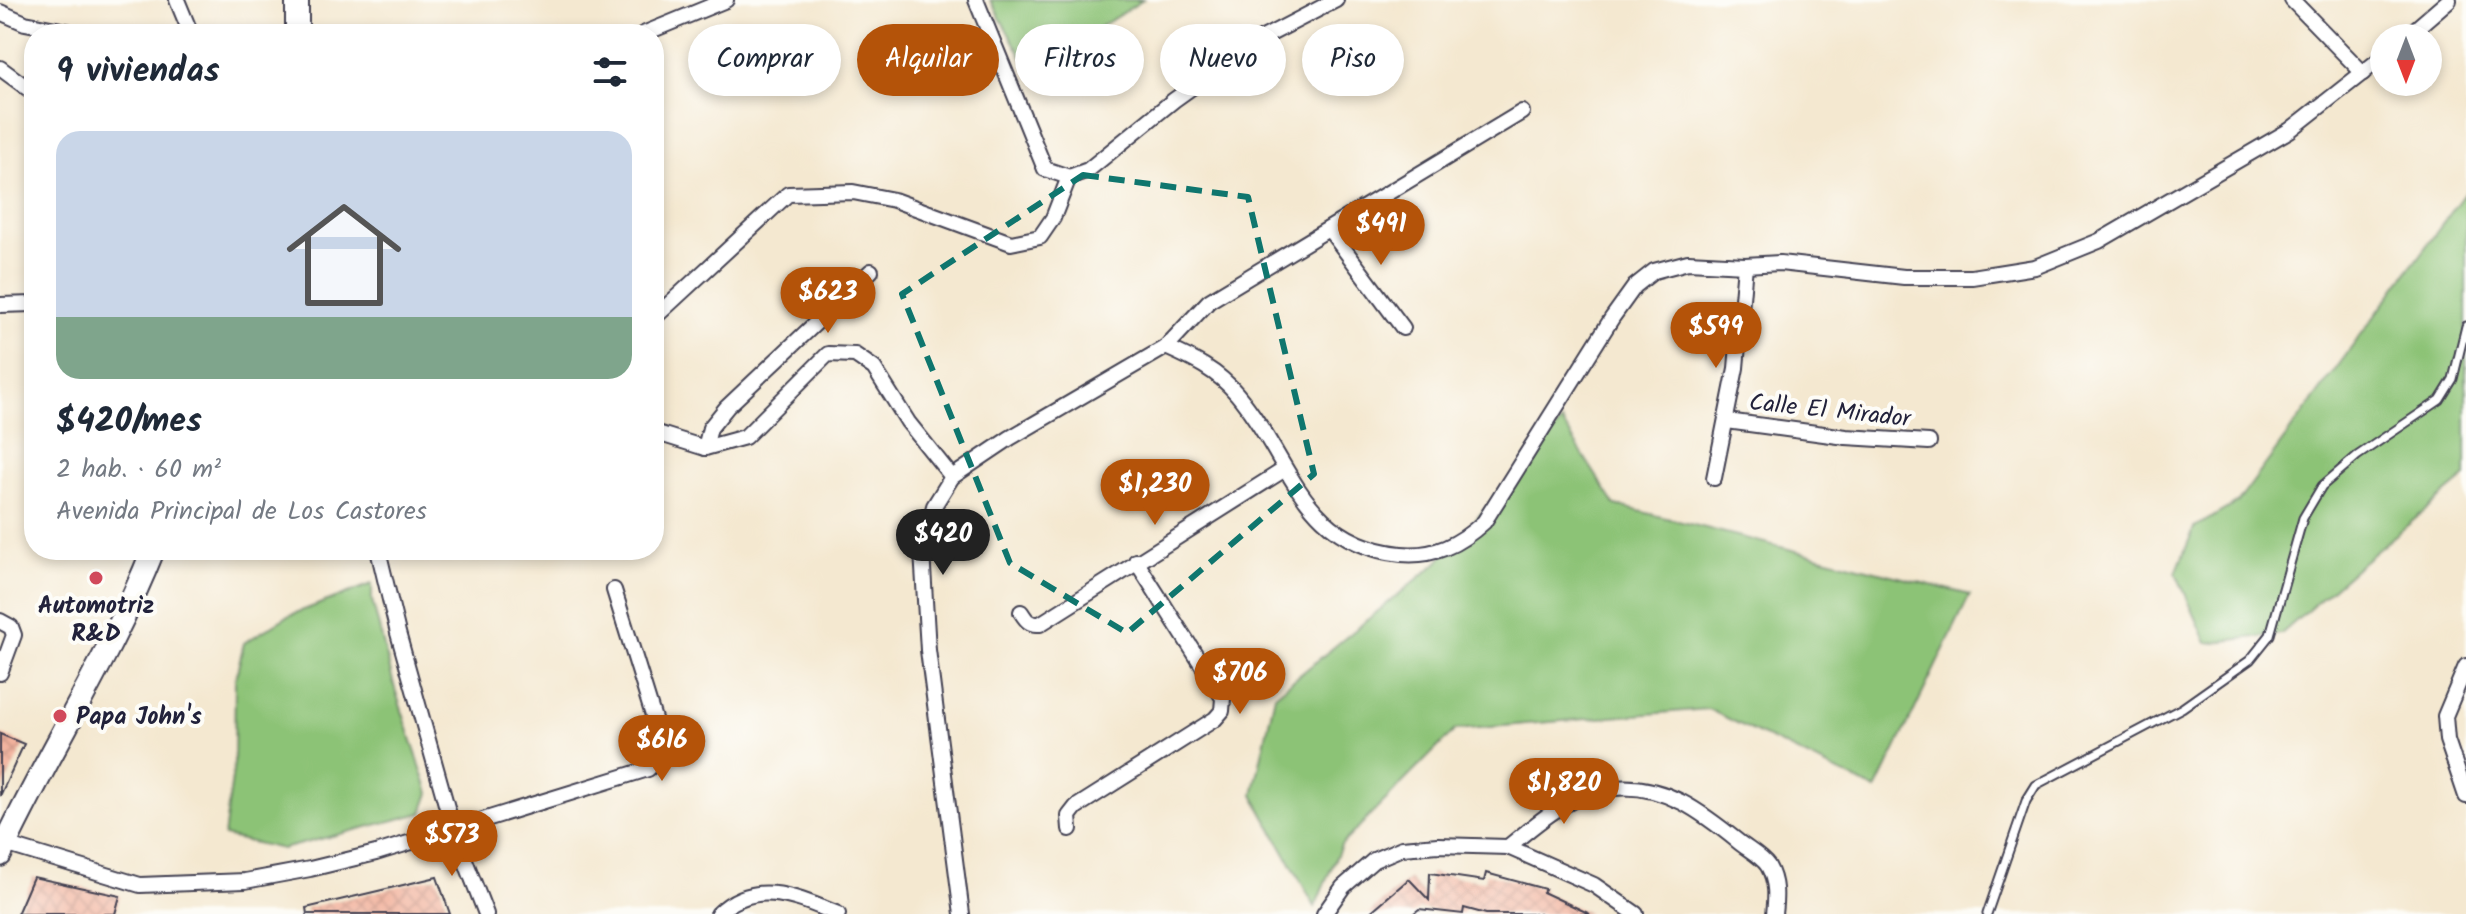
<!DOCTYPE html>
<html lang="es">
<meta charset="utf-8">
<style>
body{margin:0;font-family:Kalam,sans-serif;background:#f2f2f3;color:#1f2937;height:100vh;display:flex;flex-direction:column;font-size:30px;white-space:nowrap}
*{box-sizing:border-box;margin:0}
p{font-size:26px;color:#747a83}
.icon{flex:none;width:44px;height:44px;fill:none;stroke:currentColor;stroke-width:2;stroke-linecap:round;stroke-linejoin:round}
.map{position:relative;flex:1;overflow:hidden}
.drawer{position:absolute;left:24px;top:24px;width:640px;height:536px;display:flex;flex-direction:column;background:#fff;border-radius:32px;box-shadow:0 4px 12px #0003}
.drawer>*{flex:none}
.hud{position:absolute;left:688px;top:24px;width:760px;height:72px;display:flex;gap:16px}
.needle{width:52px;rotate:180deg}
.fabs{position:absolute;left:2370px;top:24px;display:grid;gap:16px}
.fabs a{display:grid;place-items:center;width:72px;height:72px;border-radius:50%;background:#fff;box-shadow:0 4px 12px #0003;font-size:40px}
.price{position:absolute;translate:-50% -68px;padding:0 18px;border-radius:28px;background:#b45309;color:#fff;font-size:26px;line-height:52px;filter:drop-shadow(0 2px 4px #0008)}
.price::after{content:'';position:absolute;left:50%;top:48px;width:24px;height:18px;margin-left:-12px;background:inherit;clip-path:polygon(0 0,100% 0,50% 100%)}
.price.selected{background:#222;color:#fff}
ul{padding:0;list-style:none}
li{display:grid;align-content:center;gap:16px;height:424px;padding:0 32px}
li span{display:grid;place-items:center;height:248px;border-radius:24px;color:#555}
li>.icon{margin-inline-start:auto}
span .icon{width:144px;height:144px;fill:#fffc;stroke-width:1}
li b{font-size:34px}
h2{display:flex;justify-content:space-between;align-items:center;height:96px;padding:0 32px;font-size:34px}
.chip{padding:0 28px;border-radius:36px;background:#fff;box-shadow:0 4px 12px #0003;font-size:28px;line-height:72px}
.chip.selected{background:#b45309;color:#fff}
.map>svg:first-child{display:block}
.green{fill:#8cc376;stroke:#577258;stroke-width:2}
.building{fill:url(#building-cross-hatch)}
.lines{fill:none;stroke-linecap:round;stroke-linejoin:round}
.lane-casing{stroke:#424051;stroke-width:11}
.street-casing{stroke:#424051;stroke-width:18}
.secondary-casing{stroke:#424051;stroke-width:26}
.lane{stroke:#fff;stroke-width:7}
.street{stroke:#fff;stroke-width:14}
.secondary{stroke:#fff;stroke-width:22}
.marked{fill:none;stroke:#0f766e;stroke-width:6;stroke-dasharray:16 10;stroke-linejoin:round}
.poi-dot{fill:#d1495b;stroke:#fdfcf7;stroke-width:3}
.labels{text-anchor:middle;stroke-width:8;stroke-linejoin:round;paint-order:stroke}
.street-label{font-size:24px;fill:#22223b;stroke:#fdfcf7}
.poi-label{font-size:24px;font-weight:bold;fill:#22223b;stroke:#fdfcf7}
</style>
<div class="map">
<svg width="2466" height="914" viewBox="0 0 2466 914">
<defs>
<pattern id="building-cross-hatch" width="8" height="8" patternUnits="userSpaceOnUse" patternTransform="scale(2)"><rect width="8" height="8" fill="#f2b29d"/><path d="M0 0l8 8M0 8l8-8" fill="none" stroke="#cf9988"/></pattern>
</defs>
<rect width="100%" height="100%" fill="#fdfcf7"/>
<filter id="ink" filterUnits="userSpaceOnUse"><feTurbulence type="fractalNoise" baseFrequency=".0125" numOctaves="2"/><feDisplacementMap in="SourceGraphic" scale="16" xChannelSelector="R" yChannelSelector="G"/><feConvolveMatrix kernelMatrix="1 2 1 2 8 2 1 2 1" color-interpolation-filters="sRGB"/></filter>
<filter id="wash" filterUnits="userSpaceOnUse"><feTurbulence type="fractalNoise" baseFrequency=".006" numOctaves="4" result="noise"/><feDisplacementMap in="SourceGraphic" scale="32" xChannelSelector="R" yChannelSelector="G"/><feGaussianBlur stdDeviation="1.8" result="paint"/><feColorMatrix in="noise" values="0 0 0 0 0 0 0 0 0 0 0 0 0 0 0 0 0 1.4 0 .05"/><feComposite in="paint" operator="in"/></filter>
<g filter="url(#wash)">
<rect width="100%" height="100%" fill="#f4e8d0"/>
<g class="green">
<polygon points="990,0 1143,0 1030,71"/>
<polygon points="2466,192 2466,477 2364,561 2281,634 2207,643 2176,573 2194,528 2238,502"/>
<polygon points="1562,422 1615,505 1970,595 1876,790 1708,709 1455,730 1341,845 1315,907 1253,795 1275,695 1437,563"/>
<polygon points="372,584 372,600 395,689 429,793 422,813 282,849 224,836 234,763 235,680 244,643 288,616"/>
</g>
<g id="blocks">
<g class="building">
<polygon points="0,734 24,744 0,796"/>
<polygon points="1430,873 1484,881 1486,873 1545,889 1543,892 1590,914 1486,914 1464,908 1463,914 1419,909 1413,914 1368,914 1409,879 1429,900"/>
<polygon points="33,877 120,896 115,914 17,914"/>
<polygon points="437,877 450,914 307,914 306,908"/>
</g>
</g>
</g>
<g filter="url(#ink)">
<use href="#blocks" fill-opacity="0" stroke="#424051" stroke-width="2"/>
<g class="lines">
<g class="lane-casing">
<polyline id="lane" points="1987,914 2026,801 2036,785 2182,708 2250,660 2270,635 2303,518 2322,486 2357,456 2440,400 2453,379 2466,326"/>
</g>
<g class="street-casing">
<g id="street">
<polyline points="177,0 191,34"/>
<polyline points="976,0 1045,169 1069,177"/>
<polyline points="2292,0 2363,73"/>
<polyline points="0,12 25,23 82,34"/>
<polyline points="643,34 726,0"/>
<polyline points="2405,38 2449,0"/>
<polyline points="0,68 34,93"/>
<polyline points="1069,177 1088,170 1174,100 1255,42 1336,0"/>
<polyline points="1329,229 1403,328"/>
<polyline points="0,305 34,304"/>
<polyline points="654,318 788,194 853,192 894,200 1011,243 1040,237 1053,218 1069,177"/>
<path d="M1166,347C1193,359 1217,370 1237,394C1291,458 1301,544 1401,554C1434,557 1459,545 1484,522L1612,318L1635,286L1654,271L1688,262L1745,265L1780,263L1904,277H1972L2035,267L2099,241L2290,130L2384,56"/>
<polyline points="1727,421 1846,437 1929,442"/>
<polyline points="654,432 705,448 745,437 828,354 855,355 874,368 908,422 952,477"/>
<polyline points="705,448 710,428 727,407 871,271"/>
<polyline points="1714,478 1736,368 1745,265"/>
<polyline points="378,550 398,633 453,829 486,914"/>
<path d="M1021,612C1026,620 1029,625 1040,624L1285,469"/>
<polyline points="0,621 11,627 14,635 0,673"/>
<polyline points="2466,666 2445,716 2447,740 2466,796"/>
<polyline points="1070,829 1069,816 1076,807 1215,719 1222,711 1223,698 1136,561"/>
<polyline points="5,844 140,885 245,881 310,869 376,853 648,769 664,751 614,590"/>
<path d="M1508,847C1539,821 1572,792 1614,788C1665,783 1703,813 1740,843C1749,850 1762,857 1768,866C1777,882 1776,897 1774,914"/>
<path d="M718,914C755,877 798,898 838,914"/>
<polyline points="962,914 928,650 922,551 934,506 952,477 1010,438 1166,347 1209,301 1522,112"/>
<polyline points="1324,914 1343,887 1374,860 1402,848 1438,845 1508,847 1594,885 1636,914"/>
</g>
</g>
<g class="secondary-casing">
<g id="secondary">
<polyline points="297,0 297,34"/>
<path d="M0,855C48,752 111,656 153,550"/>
</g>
</g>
<use href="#lane" class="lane"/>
<use href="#street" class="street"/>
<use href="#secondary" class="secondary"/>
</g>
</g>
<path class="marked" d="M1083,175L1248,197L1314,474L1127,633L1010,563L902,294Z"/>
<g class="poi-dot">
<circle cx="96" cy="578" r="8"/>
<circle cx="60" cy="716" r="8"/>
</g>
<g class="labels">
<g class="street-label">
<text transform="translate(1830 410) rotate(6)" y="8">Calle El Mirador</text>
</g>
<g class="poi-label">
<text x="96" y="613">Automotriz<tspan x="96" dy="28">R&amp;D</tspan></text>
<text x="76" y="724" text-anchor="start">Papa John's</text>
</g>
</g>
</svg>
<div class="fabs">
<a><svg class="needle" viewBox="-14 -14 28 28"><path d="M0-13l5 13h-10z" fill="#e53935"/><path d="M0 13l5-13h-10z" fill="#747a83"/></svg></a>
</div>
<b class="price" style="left:1381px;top:267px">$491</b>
<b class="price" style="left:828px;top:335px">$623</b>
<b class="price" style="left:1716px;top:370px">$599</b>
<b class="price" style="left:1155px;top:527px">$1,230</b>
<b class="price selected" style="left:943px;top:577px">$420</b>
<b class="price" style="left:1240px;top:716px">$706</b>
<b class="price" style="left:662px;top:783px">$616</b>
<b class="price" style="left:1564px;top:826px">$1,820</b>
<b class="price" style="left:452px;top:878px">$573</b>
<div class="hud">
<a class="chip">Comprar</a>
<a class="chip selected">Alquilar</a>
<a class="chip">Filtros</a>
<a class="chip">Nuevo</a>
<a class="chip">Piso</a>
</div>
<section class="drawer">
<h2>9 viviendas<svg class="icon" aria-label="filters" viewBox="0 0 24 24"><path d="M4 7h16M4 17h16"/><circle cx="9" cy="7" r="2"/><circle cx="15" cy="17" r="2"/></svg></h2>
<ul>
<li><span style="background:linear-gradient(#c9d6e8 75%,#7fa58c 0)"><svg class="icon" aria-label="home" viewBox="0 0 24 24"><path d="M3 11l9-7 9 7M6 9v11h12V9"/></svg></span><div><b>$420/mes</b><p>2 hab. · 60 m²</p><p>Avenida Principal de Los Castores</p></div></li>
</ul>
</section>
</div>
